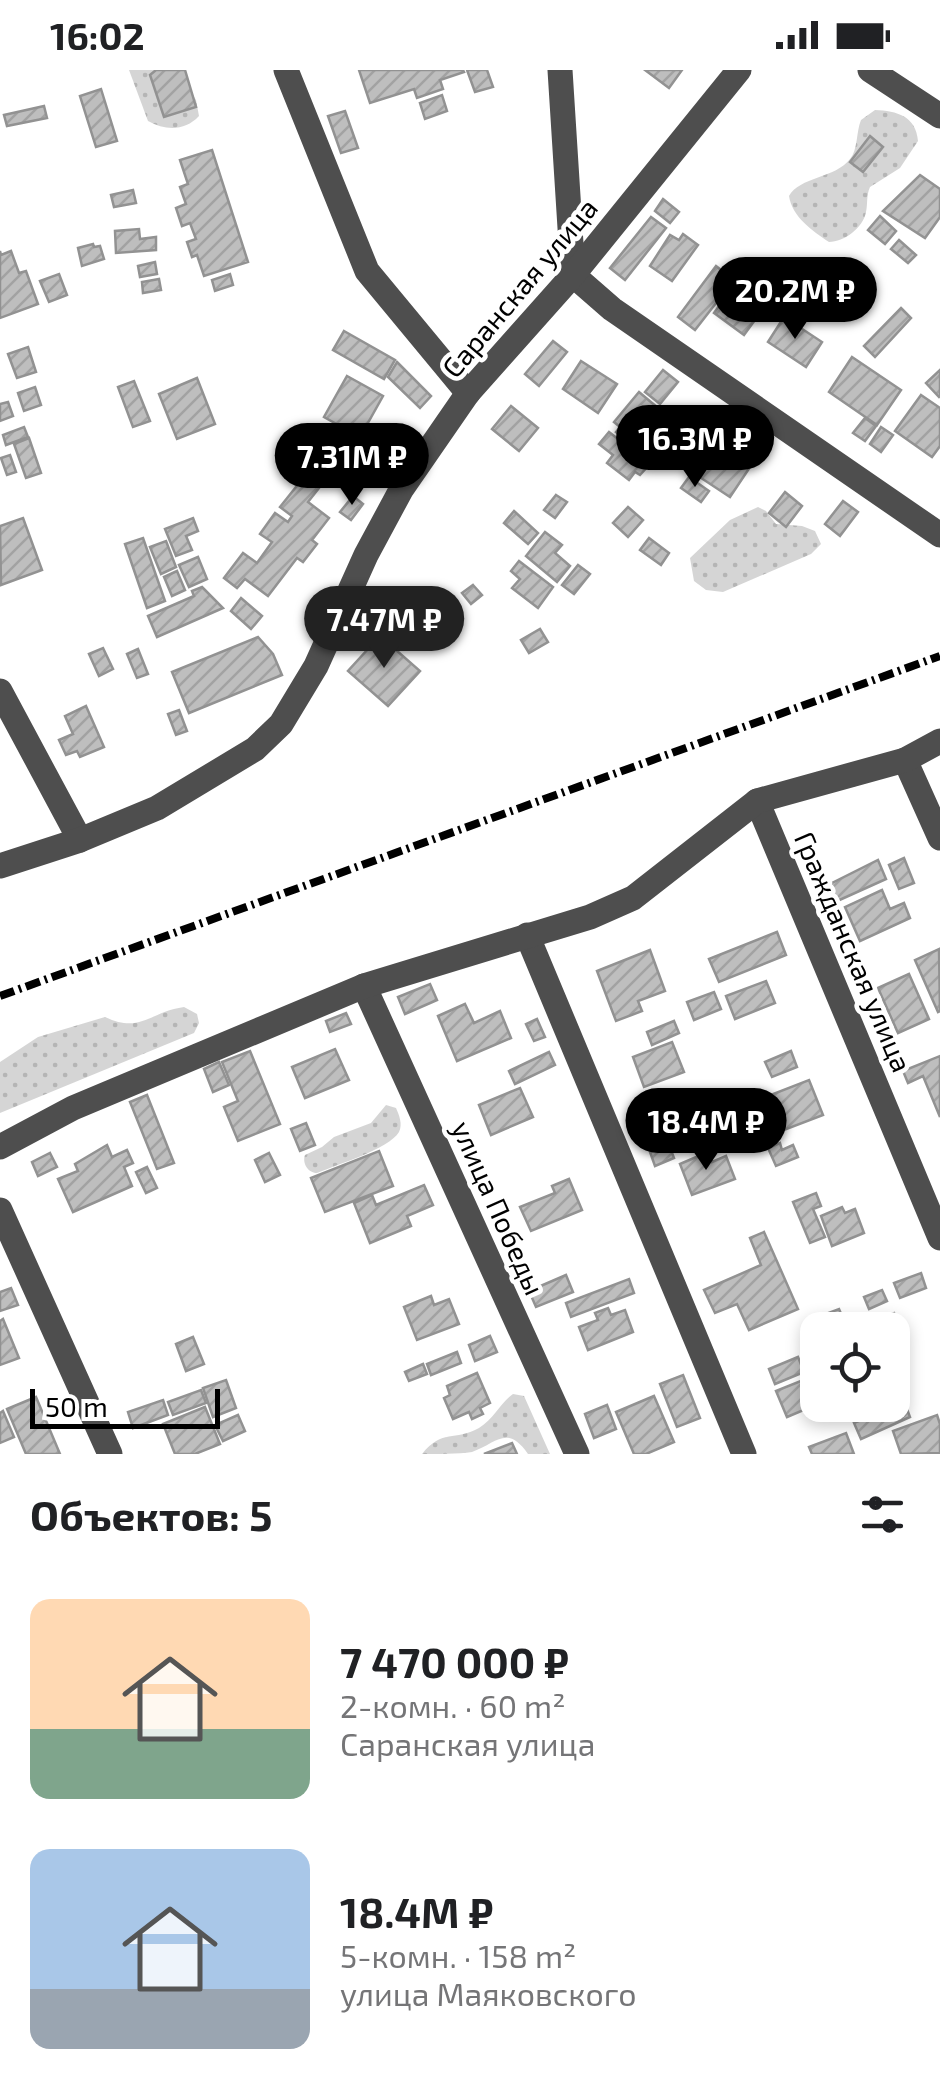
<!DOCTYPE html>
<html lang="ru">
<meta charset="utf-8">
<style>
body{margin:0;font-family:"Exo 2",sans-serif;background:#f2f2f2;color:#202124;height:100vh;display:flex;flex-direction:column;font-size:38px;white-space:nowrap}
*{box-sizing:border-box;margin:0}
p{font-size:32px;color:#757577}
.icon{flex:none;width:55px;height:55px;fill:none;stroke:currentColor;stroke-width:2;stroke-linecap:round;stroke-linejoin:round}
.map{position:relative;height:1384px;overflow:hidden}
.side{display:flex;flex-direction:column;background:#fff;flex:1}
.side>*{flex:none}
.controls{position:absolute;left:800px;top:1242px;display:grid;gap:20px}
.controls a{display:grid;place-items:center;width:110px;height:110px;border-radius:20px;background:#fff;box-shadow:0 5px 15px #0003;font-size:50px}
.scale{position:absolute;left:30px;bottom:25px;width:190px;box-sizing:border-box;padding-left:10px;border:5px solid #000;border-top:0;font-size:28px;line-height:35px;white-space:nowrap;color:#000;-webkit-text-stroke:8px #fff;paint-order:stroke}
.price{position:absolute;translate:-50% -85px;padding:0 22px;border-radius:35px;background:#000;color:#fff;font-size:32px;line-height:65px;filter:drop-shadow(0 2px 5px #0008)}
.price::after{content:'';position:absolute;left:50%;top:60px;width:30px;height:22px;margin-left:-15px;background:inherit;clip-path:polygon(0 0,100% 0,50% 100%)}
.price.current{background:#222;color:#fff}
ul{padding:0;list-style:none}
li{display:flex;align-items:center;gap:30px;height:250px;padding:0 30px}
li span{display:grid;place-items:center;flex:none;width:280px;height:200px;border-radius:20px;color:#555}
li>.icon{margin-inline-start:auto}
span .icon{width:120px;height:120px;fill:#fffc;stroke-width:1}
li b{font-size:42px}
h2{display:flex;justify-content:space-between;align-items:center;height:120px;padding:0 30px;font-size:42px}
.status{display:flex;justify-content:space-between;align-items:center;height:70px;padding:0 50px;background:#fff;direction:ltr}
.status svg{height:28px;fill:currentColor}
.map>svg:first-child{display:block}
.grass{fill:url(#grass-dots)}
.building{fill:url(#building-hatch);stroke:#929292;stroke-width:2.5}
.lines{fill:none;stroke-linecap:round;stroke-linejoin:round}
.minor{stroke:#4e4e4e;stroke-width:25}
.rail{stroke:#000;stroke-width:8;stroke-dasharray:15 5 2.5 5;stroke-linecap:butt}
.labels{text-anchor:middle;stroke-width:9;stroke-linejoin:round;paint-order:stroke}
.street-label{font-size:28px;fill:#000;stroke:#fff}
</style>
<div class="status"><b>16:02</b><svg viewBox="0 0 49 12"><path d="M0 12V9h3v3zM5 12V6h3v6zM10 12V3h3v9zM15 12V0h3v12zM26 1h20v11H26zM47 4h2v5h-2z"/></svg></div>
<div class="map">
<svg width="940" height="1384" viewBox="0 0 940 1384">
<defs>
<pattern id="grass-dots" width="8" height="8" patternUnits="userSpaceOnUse" patternTransform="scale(2.5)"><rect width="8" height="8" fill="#d5d5d5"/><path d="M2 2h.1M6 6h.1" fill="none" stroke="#b5b5b5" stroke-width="1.8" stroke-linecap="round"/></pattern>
<pattern id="building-hatch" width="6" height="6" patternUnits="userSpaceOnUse" patternTransform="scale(2.5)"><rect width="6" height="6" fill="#bebebe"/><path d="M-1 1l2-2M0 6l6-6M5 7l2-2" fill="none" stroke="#a2a2a2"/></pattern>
</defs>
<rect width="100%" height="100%" fill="#fff"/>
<g class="grass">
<path d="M129,0H177L196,30L199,46C185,61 166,61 148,51Z"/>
<path d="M875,40C897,41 916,46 918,71L900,98L870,117C866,126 868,133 866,142C863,158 844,172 829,172C813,161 792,147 789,126C799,107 836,108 850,89C858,80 856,62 861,50Z"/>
<polygon points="758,437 766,441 776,454 802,456 815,461 821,474 811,484 723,522 706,520 694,511 690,488 730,450"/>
<path d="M184,937L197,944L199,953L194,963L0,1043V992L38,967L105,947C141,964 149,942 184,937Z"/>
<path d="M386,1035L396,1038C399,1045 403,1054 399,1062C389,1079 336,1095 317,1103C308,1103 302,1093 305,1085L322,1077L334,1067L371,1053Z"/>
<path d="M513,1324L524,1326L550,1384H528C507,1354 497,1373 472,1382C458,1384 437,1384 422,1384C443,1358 454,1372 479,1358C494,1349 500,1333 513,1324Z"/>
</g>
<g class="building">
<polygon points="156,0 185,0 196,37 164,47 150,5"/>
<polygon points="359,0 463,0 464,2 440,10 443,19 417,28 414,19 370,33"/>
<polygon points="467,0 487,0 493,17 475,22"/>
<polygon points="645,0 682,0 669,18"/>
<polygon points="101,19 117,71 96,77 80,26"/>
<polygon points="442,25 447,41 425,49 420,33"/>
<polygon points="44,36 47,48 7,56 4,45"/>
<polygon points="345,41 358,78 341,83 328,46"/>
<polygon points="870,66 883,77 863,102 850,92"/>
<polygon points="212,80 248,192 204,206 197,185 192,187 187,172 196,169 190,153 182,156 176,138 186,134 180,117 188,114 180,90"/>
<polygon points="920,105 940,119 940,147 925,168 883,141"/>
<polygon points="133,120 136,133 114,137 111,125"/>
<polygon points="663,129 679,142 670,153 655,141"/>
<polygon points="880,146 896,161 885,174 868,160"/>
<polygon points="651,147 666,158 625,210 610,198"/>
<polygon points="139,159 140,169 156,167 156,180 116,183 115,161"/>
<polygon points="683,164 698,175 672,211 650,196 670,165 679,170"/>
<polygon points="899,170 916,185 908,193 891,179"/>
<polygon points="93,174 94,177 100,176 104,189 82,196 78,178"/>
<polygon points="0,181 1,185 11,181 19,203 26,201 38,234 0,248"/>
<polygon points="155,192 157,204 140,207 138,196"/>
<polygon points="716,196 734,210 695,260 678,247"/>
<polygon points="59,204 67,225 49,232 40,211"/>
<polygon points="230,204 233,215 215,221 212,210"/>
<polygon points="159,209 161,220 143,223 142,212"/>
<polygon points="738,210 768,232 744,265 714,243"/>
<polygon points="901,238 911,248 875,287 864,276"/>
<polygon points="784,247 822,272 806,297 768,272"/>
<polygon points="344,261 395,290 384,309 333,280"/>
<polygon points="553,271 567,282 539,316 525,304"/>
<polygon points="28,277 36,302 17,308 8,284"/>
<polygon points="852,287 901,320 877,355 829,322"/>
<polygon points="581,291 617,314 598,343 563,319"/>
<polygon points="397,292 431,326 420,338 388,307"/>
<polygon points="663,300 678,312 660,334 645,322"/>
<polygon points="940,300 940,326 939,327 926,313"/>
<polygon points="347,306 383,326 360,367 324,347"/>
<polygon points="197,308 215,354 177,369 159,324"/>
<polygon points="134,311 150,351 133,357 118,317"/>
<polygon points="35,317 41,335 24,341 18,323"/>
<polygon points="639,322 683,359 657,389 643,378 640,382 616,362 620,357 614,352"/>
<polygon points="921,325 940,338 940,376 932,387 895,361"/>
<polygon points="8,332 13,346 0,351 0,334"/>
<polygon points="511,336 538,358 519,381 492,359"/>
<polygon points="865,348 876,356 865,371 853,363"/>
<polygon points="24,357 28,367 6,375 3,365"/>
<polygon points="881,357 893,365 881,382 870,374"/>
<polygon points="609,362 650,394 640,405 635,402 629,410 607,393 613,385 599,374"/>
<polygon points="29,368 41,403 26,408 14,374"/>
<polygon points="725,370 735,376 730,384 750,397 730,427 692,402 712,371 721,377"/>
<polygon points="10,385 16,402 7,405 1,388"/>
<polygon points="304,407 319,418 308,432 329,448 312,470 317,474 303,492 297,488 268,526 245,509 237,518 224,508 243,483 257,493 272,472 260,464 275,443 288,452 292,446 280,437"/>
<polygon points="689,407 709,421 701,432 681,418"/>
<polygon points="785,422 802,436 786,457 769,443"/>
<polygon points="556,425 567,432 555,448 544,440"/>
<polygon points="353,426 363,434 351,450 340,442"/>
<polygon points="843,431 858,442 840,466 825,454"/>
<polygon points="628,437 643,450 628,467 613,453"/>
<polygon points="514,441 538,463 528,474 504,453"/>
<polygon points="23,448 42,500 1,515 0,456"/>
<polygon points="193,448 198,461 186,466 192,480 176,486 165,459"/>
<polygon points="545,462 562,475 555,483 570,496 557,512 526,486"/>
<polygon points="143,468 165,531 147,538 125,474"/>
<polygon points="649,468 669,483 661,495 640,480"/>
<polygon points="166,471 176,497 161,504 150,477"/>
<polygon points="198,487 207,509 189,517 179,495"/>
<polygon points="519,491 553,517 538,538 512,518 520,509 511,501"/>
<polygon points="578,495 590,504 574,524 562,515"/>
<polygon points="177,501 185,520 172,526 164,507"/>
<polygon points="473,515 482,525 471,534 462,523"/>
<polygon points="202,517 223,538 157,567 148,546 194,526 192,521"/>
<polygon points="241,528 262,546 251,559 231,541"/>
<polygon points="540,559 548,572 529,583 521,570"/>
<polygon points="380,566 420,601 388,636 348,601"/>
<polygon points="258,567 273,584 282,605 189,643 172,602"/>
<polygon points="103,578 113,599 99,606 89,584"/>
<polygon points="138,579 148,604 137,608 127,584"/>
<polygon points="86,636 104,677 80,687 77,681 66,685 59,670 73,664 65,646"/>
<polygon points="179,640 187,661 176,665 168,644"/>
<polygon points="904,788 914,813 899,819 889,795"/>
<polygon points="878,790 886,809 835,832 833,828 824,832 818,820"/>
<polygon points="882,820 890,839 904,833 910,848 860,871 845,837"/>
<polygon points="777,862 786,885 719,912 709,889"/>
<polygon points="939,879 940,941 938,942 915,890"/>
<polygon points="650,880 665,921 638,931 642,941 616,951 597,901"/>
<polygon points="909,904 929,949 898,963 878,918"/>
<polygon points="766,911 775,933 735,949 726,926"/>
<polygon points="430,914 437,930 405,944 398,927"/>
<polygon points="714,922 721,939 694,950 687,932"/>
<polygon points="465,934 474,953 500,941 511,968 457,991 438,946"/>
<polygon points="346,943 351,954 330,962 326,951"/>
<polygon points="537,949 545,967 534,971 526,954"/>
<polygon points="674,951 679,963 652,975 647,962"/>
<polygon points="672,972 684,1002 644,1017 633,987"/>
<polygon points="335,979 349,1010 305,1028 292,997"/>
<polygon points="250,981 280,1054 238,1071 224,1037 238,1031 222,992"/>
<polygon points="791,981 797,997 772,1007 765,992"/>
<polygon points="549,982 555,995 515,1014 509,1001"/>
<polygon points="940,986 940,1047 923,1006 908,1013 903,1001"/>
<polygon points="219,992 229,1015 213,1022 204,999"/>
<polygon points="809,1010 823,1045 771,1065 758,1030"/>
<polygon points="520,1018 533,1047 491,1065 479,1035"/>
<polygon points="147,1025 174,1093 157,1099 130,1032"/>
<polygon points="306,1053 315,1075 300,1081 291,1059"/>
<polygon points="780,1073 782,1080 793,1075 798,1087 776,1096 768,1078"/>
<polygon points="107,1075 112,1087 127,1080 133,1093 124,1097 132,1116 73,1142 58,1109 78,1101 75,1094"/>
<polygon points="669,1075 674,1088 655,1096 650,1082"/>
<polygon points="379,1081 393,1116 325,1142 311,1108"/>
<polygon points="708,1082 712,1092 726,1086 735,1109 692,1125 680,1094"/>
<polygon points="50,1083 57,1097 38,1106 32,1092"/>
<polygon points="269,1083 280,1105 265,1112 255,1090"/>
<polygon points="147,1097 157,1118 146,1123 136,1102"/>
<polygon points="569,1109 582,1140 531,1161 520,1137 555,1123 552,1116"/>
<polygon points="424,1115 433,1135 407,1146 411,1156 370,1173 354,1133 372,1125 376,1135"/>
<polygon points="816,1123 821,1136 813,1139 825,1167 810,1173 793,1132"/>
<polygon points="842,1137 845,1143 855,1139 864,1163 832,1176 821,1146"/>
<polygon points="764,1162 798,1239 749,1260 737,1234 715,1243 704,1220 761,1195 750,1168"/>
<polygon points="921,1203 926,1218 900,1228 894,1213"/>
<polygon points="566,1205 573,1222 536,1237 529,1221"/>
<polygon points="629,1209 634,1223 571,1247 566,1233"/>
<polygon points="11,1218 18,1235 0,1241 0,1222"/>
<polygon points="882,1220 887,1231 869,1239 864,1227"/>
<polygon points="431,1226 434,1235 449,1229 459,1254 417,1270 404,1237"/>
<polygon points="608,1238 611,1245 625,1240 633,1262 588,1280 579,1257 598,1250 595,1243"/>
<polygon points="839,1239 845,1253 820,1260 815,1248"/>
<polygon points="894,1243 908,1276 892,1282 892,1260 864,1260 868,1258 867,1254"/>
<polygon points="3,1249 19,1288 0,1295 0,1251"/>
<polygon points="490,1266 497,1282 475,1291 469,1275"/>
<polygon points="193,1267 204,1294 186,1301 176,1274"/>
<polygon points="457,1282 461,1293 431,1305 427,1294"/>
<polygon points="798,1287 804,1302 775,1314 769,1299"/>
<polygon points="423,1294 427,1304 409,1311 405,1302"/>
<polygon points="477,1303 490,1333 480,1338 483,1344 472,1349 469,1342 453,1349 444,1328 450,1325 447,1316"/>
<polygon points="818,1304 818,1334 787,1347 776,1321"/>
<polygon points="683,1305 700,1348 677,1357 660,1314"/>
<polygon points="226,1310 236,1338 213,1347 203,1318"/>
<polygon points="201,1320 206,1333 173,1345 168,1332"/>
<polygon points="654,1326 674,1372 646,1384 634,1384 616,1342"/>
<polygon points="36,1327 60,1384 26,1384 7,1339"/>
<polygon points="163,1330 168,1345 133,1358 128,1342"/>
<polygon points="904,1331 910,1347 861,1369 854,1353"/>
<polygon points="607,1335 616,1359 594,1368 585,1344"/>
<polygon points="205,1337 220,1374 195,1384 175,1384 163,1354"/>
<polygon points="3,1341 14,1367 0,1373 0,1343"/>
<polygon points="238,1345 245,1361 223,1371 215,1355"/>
<polygon points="937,1345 940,1354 940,1383 901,1384 893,1361"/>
<polygon points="846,1363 854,1384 812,1384 809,1377"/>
<polygon points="512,1373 517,1384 484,1384"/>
</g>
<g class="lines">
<g class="minor">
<polyline points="286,0 367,201 468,323"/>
<polyline points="560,0 573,205 612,239 940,465"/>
<polyline points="870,0 940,46"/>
<polyline points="0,621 80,770"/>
<polyline points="905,690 940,768"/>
<polyline points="757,731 940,1168"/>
<polyline points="0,796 80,770 157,738 255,679 281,654 316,596 366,485 401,420 468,323 573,205 739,0"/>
<polyline points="527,865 744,1384"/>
<polyline points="364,916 577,1384"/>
<polyline points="0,1077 73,1038 364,916 590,847 633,828 757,731 905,690 940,671"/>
<polyline points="0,1140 110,1384"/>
</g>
<polyline class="rail" points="0,926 940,586"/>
</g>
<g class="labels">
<g class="street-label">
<text transform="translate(520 218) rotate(-50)" y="10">Саранская улица</text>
<text transform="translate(853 882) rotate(67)" y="10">Гражданская улица</text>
<text transform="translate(498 1138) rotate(66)" y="10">улица Победы</text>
</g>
</g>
</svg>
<div class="controls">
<a><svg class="icon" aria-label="locate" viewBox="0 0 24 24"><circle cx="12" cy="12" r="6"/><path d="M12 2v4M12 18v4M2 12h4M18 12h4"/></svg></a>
</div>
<div class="scale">50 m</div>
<b class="price" style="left:795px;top:272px">20.2M ₽</b>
<b class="price" style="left:695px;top:420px">16.3M ₽</b>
<b class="price" style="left:352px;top:438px">7.31M ₽</b>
<b class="price current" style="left:384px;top:601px">7.47M ₽</b>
<b class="price" style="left:706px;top:1103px">18.4M ₽</b>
</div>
<section class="side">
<h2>Объектов: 5<svg class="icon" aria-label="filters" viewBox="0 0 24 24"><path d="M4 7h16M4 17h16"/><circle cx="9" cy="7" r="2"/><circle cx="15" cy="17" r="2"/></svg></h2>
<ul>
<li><span style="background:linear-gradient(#ffd9b3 65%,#7fa58c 0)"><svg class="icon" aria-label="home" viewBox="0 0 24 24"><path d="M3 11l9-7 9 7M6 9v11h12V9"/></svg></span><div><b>7 470 000 ₽</b><p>2-комн. · 60 m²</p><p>Саранская улица</p></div></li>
<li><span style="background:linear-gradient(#a9c7e8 70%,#9aa5b1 0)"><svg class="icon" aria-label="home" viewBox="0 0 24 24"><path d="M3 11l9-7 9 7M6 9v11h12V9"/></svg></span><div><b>18.4M ₽</b><p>5-комн. · 158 m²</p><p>улица Маяковского</p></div></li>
</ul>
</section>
